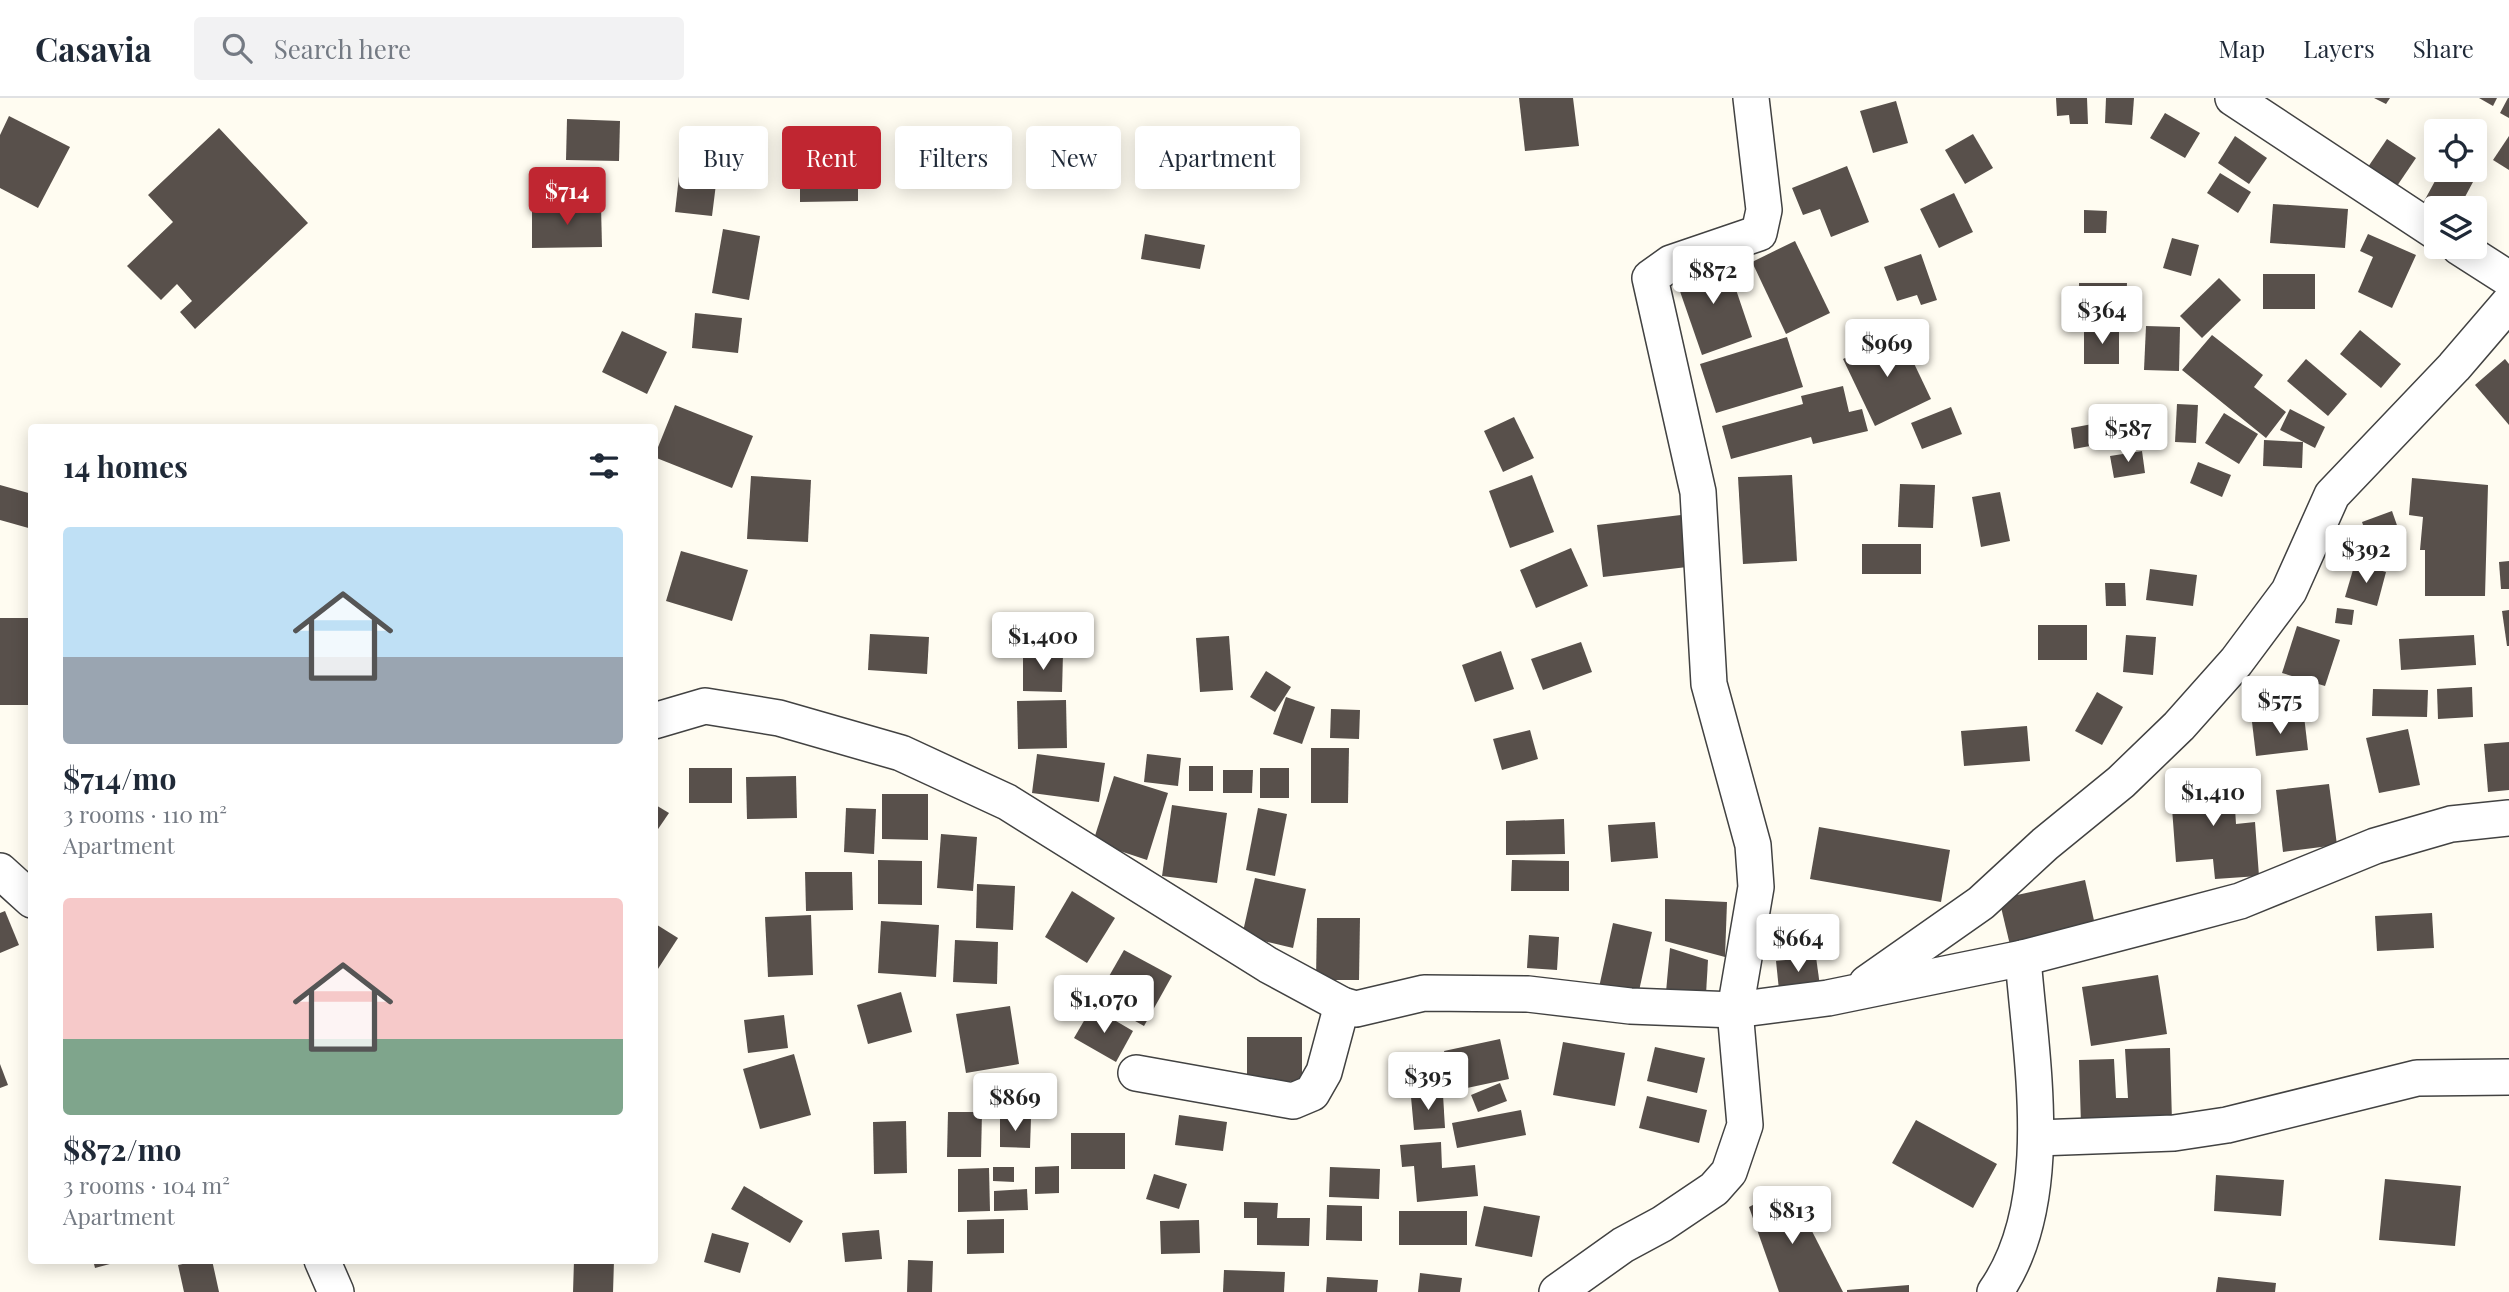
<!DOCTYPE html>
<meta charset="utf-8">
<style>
body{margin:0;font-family:"Playfair Display",serif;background:#f2f2f3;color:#1f2937;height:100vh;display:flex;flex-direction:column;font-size:26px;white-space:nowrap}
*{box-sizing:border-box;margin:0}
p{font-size:23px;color:#747a83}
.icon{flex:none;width:38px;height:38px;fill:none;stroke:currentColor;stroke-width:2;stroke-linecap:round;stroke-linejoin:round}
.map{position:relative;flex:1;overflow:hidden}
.side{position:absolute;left:28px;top:326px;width:630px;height:840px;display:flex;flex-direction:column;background:#fff;border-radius:7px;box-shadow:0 4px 18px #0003}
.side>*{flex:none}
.top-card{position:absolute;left:679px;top:28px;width:665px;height:63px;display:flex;gap:14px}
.fabs{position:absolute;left:2424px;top:21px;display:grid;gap:14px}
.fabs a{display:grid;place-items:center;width:63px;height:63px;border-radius:7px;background:#fff;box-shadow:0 4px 18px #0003;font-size:35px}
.price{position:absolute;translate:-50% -60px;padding:0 16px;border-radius:7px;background:#fff;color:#222;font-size:23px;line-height:46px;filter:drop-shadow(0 2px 4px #0008)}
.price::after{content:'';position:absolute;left:50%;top:42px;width:21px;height:16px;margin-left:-10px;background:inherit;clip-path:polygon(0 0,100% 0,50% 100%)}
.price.current{background:#c02631;color:#fff}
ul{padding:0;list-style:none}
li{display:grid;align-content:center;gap:14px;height:371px;padding:0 35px}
li span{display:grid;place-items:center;height:217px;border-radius:7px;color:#555}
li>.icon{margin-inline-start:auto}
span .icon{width:126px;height:126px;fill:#fffc;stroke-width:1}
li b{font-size:30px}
h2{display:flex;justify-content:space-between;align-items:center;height:84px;padding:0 35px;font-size:30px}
.chip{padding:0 24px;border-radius:7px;background:#fff;box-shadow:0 4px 18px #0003;font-size:24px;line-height:63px}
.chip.current{background:#c02631;color:#fff}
header{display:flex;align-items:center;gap:42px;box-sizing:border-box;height:98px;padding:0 35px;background:#fff;border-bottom:2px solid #e0e1e3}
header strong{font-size:33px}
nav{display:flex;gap:38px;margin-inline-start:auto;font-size:24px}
.search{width:490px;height:63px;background:#f2f2f3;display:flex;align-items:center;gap:18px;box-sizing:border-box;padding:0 24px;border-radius:7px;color:#747a83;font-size:26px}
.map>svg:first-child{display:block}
.building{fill:#58504b}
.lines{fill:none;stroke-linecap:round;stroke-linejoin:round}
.street-casing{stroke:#424242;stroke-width:38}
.street{stroke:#fff;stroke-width:35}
</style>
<header>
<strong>Casavia</strong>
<div class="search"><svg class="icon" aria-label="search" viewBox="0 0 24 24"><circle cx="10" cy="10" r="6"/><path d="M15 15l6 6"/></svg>Search here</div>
<nav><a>Map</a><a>Layers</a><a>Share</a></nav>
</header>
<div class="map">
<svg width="2509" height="1194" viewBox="0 0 2509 1194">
<rect width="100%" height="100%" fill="#fffcf1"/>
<g class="building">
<polygon points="1519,0 1573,0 1579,48 1525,53"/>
<polygon points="2056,0 2087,0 2088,26 2070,26 2069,17 2057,18"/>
<polygon points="2106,0 2134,0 2132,27 2105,25"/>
<polygon points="2374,0 2390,0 2386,6"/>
<polygon points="2479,0 2497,0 2493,8"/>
<polygon points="2508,0 2509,0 2509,20 2500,15"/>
<polygon points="1896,3 1908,45 1873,55 1860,13"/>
<polygon points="2165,15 2200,35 2185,60 2150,40"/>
<polygon points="9,18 70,49 38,110 0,90 0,37"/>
<polygon points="567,21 620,23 619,63 566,62"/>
<polygon points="219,30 308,125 195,231 180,214 192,203 177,186 161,202 127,168 173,124 148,97"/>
<polygon points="684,34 722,38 712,118 675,114"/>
<polygon points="1973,36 1993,70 1965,86 1945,52"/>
<polygon points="2235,38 2267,60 2249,86 2218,65"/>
<polygon points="2509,38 2509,72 2493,62"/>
<polygon points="2387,41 2416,60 2397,88 2368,69"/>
<polygon points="800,61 858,61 858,103 800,104"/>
<polygon points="1847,68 1869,124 1831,139 1820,111 1803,117 1792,90"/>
<polygon points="2441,72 2449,72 2473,84 2459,110 2436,110 2436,114 2422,107"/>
<polygon points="2220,75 2251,94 2238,115 2207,95"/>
<polygon points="1954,95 1973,134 1939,150 1920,111"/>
<polygon points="2273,106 2348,111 2345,150 2270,145"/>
<polygon points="601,108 602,149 532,150 532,109"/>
<polygon points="2084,112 2107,113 2106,135 2084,135"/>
<polygon points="723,131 760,138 749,202 712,195"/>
<polygon points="1145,136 1205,147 1200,171 1141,161"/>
<polygon points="2368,136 2416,157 2392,210 2358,194 2373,159 2360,153"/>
<polygon points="2172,140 2199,147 2191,178 2163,170"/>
<polygon points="1795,143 1830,215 1786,236 1752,164"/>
<polygon points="1921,156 1937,202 1921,207 1917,197 1897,203 1884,169"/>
<polygon points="1725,159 1752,239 1702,257 1674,176"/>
<rect x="2263" y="176" width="52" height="35"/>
<polygon points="2219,180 2241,202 2202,240 2180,218"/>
<polygon points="2079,185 2127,185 2126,212 2079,211"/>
<polygon points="695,215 742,220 738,255 692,250"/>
<polygon points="2146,228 2180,229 2179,273 2144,272"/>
<rect x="2084" y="230" width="35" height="36"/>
<polygon points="2360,232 2401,266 2381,290 2340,256"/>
<polygon points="622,233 667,254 647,296 602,274"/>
<polygon points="1899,234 1931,301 1875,328 1843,261"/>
<polygon points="2212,237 2263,277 2254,289 2286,314 2266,340 2182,272"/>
<polygon points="1787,239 1803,289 1716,315 1700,266"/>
<polygon points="2306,261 2347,296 2328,318 2287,283"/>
<polygon points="2505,261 2509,266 2509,327 2475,287"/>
<polygon points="1843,288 1849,314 1862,311 1868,333 1813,346 1811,339 1731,361 1722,328 1803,306 1801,298"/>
<polygon points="2177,306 2198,307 2196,345 2175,344"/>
<polygon points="675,307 753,338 732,390 654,359"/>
<polygon points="1951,309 1962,336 1922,351 1911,325"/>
<polygon points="2290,311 2325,329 2315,350 2280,332"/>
<polygon points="2224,315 2258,336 2239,366 2205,345"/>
<polygon points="1514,319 1534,360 1503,374 1484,333"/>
<polygon points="2119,321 2122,342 2074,351 2071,330"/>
<polygon points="2264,342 2303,344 2302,370 2263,368"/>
<polygon points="2142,353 2145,375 2114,380 2110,358"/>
<polygon points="2198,364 2231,377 2222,399 2190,385"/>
<polygon points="1532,377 1554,434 1510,450 1489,393"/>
<polygon points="1792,377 1797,463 1743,466 1738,379"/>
<polygon points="751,378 811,382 808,444 747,441"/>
<polygon points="2412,380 2488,387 2485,498 2425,498 2425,452 2420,452 2423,419 2409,417"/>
<polygon points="1900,386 1935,387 1933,430 1898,429"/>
<polygon points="0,387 32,396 32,431 0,422"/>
<polygon points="2000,394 2010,443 1981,449 1972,399"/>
<polygon points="2392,413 2406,453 2376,463 2362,424"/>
<polygon points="1681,417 1687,469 1603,479 1597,427"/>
<rect x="1862" y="446" width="59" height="30"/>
<polygon points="1571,450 1588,488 1536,510 1520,472"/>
<polygon points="681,453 748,472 732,523 666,503"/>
<polygon points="2509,463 2509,491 2501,491 2499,464"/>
<polygon points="2355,465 2386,474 2377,508 2345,499"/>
<polygon points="2150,471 2197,477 2193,508 2146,502"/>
<polygon points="2105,485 2125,485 2126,508 2106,508"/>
<polygon points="2337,510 2354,512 2352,527 2335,525"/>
<polygon points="2509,512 2509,548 2507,548 2502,513"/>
<rect x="0" y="520" width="32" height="87"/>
<rect x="2038" y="527" width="49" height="35"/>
<polygon points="2297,528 2340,542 2325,588 2282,575"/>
<polygon points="870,536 929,539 927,576 868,572"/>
<polygon points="2126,537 2156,539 2153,577 2123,574"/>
<polygon points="2474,537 2476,567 2401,572 2399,541"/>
<polygon points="1229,538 1233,592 1200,594 1196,540"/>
<polygon points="1581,544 1592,574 1543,592 1531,561"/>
<polygon points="1501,553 1514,591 1475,604 1462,567"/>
<polygon points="1023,554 1063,555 1062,594 1023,593"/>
<polygon points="1266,573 1291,589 1275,614 1250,599"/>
<polygon points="2472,589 2473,619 2438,621 2437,591"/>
<polygon points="2373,591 2428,592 2427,619 2372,618"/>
<polygon points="2097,594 2123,609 2102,647 2075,633"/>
<polygon points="1286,599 1315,609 1302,646 1273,636"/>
<polygon points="1066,602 1067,650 1018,651 1017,603"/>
<polygon points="1331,611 1360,612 1359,641 1330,640"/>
<polygon points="2304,618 2308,652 2256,658 2252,624"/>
<polygon points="2027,628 2030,663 1964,668 1961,633"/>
<polygon points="2408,631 2420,687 2379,695 2366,640"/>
<polygon points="1530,632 1538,661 1502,672 1493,641"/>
<polygon points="2509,644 2509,692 2488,694 2484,646"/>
<polygon points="1311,650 1349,650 1348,705 1311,705"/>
<polygon points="1037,656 1105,665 1099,704 1032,695"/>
<polygon points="1147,656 1181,660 1178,688 1144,684"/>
<rect x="1189" y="668" width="24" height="25"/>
<rect x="689" y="670" width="43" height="35"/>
<rect x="1260" y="670" width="29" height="30"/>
<polygon points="1223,672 1253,672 1252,695 1223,695"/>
<polygon points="796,678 797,720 747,721 746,679"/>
<polygon points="1114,678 1168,695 1147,762 1093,744"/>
<polygon points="2233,679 2236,726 2255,724 2259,778 2215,781 2213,761 2176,764 2170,683"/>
<polygon points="2329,686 2337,747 2283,754 2276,692"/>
<polygon points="882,696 928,696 928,742 882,741"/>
<polygon points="654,706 669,715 654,737"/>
<polygon points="1172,707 1227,715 1217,785 1162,778"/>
<polygon points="846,710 876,711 874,756 844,754"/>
<polygon points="1258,710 1287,716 1275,778 1246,772"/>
<polygon points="1564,721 1565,756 1506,757 1506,723"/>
<polygon points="1655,724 1658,760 1611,764 1608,727"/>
<polygon points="1819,729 1950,752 1941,804 1810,781"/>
<polygon points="941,736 977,739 973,793 937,790"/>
<polygon points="878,762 922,763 922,807 878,806"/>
<polygon points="1512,762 1569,763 1569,793 1511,793"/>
<polygon points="805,774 852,774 853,812 806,813"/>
<polygon points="1255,780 1306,791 1293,850 1242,838"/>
<polygon points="2085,782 2095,827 2010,847 1999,801"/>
<polygon points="977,786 1015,788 1013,832 976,830"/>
<polygon points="1072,793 1115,820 1087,865 1045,839"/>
<polygon points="1665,801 1727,804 1725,859 1665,843"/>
<polygon points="5,813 19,847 0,855 0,815"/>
<polygon points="2432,815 2434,850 2377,853 2375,818"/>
<polygon points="811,817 813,877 768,879 765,819"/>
<polygon points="1317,820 1360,820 1359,882 1316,882"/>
<polygon points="881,823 939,827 936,879 878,875"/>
<polygon points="654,825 678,840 654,877"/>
<polygon points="1613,825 1652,834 1637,902 1598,894"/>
<polygon points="1529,837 1559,839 1557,872 1527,870"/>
<polygon points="955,842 998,844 997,886 953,884"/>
<polygon points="1670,850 1708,862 1706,896 1666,894"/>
<polygon points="1124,852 1172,878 1144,928 1096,901"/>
<polygon points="1816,859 1820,888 1779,892 1776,863"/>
<polygon points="2158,877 2167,936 2091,948 2082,889"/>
<polygon points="901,894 912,934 868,946 857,907"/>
<polygon points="1010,908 1019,966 966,975 956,916"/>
<polygon points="1092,909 1133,933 1116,964 1074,940"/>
<polygon points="784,917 788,950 748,955 744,922"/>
<rect x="1247" y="939" width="55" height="44"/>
<polygon points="1500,941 1509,981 1453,993 1444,953"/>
<polygon points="1563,944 1625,955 1615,1008 1553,997"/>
<polygon points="1655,949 1705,960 1697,995 1647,983"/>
<polygon points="2170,950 2172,1024 2081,1027 2079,962 2114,961 2116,1000 2128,1000 2125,951"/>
<polygon points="794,956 811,1017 760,1031 743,971"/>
<polygon points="0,966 8,987 0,990"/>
<polygon points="1500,985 1507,1003 1478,1014 1471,997"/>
<polygon points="1443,997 1445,1030 1414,1032 1411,999"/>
<polygon points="1647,998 1707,1012 1699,1045 1639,1030"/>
<polygon points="1521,1012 1526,1037 1457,1050 1452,1025"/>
<polygon points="948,1014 982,1014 981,1059 947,1059"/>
<polygon points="1179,1017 1227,1024 1223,1053 1175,1047"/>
<polygon points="1000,1020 1031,1020 1030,1050 1000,1049"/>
<polygon points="1916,1022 1997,1066 1973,1110 1892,1065"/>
<polygon points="906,1023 907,1075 874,1076 873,1024"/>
<rect x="1071" y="1035" width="54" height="36"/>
<polygon points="1441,1044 1442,1070 1475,1067 1478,1098 1417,1104 1414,1068 1402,1069 1400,1047"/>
<polygon points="1059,1068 1059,1095 1035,1096 1035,1069"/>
<polygon points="993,1069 1014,1069 1014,1084 993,1083"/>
<polygon points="1330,1069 1380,1071 1379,1101 1329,1099"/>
<polygon points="989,1070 990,1113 958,1114 958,1071"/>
<polygon points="1154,1076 1187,1086 1179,1111 1146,1101"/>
<polygon points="2216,1077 2284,1082 2281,1118 2214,1113"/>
<polygon points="2385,1081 2461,1088 2455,1148 2379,1142"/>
<polygon points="744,1088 803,1123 790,1145 731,1111"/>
<polygon points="1789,1088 1843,1194 1779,1194 1749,1109"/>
<polygon points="1027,1091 1028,1112 994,1113 994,1093"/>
<polygon points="1244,1104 1278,1105 1277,1120 1310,1120 1309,1148 1257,1147 1257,1120 1244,1120"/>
<polygon points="1327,1107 1362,1108 1362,1143 1326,1142"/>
<polygon points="1484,1108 1540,1118 1532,1159 1475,1148"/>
<rect x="1399" y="1113" width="68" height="34"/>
<polygon points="1004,1121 1004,1155 967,1156 967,1122"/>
<polygon points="1199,1122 1200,1155 1161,1156 1160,1123"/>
<polygon points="879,1132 882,1161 845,1164 842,1135"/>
<polygon points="712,1135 749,1145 740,1175 704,1164"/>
<polygon points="93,1162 121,1162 121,1163 95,1170"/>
<polygon points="201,1162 212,1162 219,1194 184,1194 178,1167"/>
<polygon points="574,1162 614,1162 613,1194 573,1194"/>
<polygon points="908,1162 933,1163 932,1194 907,1194"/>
<polygon points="1224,1172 1285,1174 1284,1194 1223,1194"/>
<polygon points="1420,1175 1462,1180 1460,1194 1418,1194"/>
<polygon points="1327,1179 1378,1182 1377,1194 1326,1194"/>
<polygon points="2218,1179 2276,1185 2275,1194 2216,1194"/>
<polygon points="1909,1187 1909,1194 1847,1194 1847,1192"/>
</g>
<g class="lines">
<g class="street-casing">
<g id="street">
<polyline points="2233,0 2436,134"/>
<polyline points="2459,149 2509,181"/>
<polyline points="654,623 705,608 779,620 901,655 1007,704 1268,867 1342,907 1356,911 1424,895 1528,896 1630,908 1735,912 1828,900 2023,860 2176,820 2240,803 2375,748 2451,726 2509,720"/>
<polyline points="0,773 32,802"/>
<polyline points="1867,885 1981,805 2045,746 2121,684 2179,628 2236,564 2289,493 2332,397 2454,269 2509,205"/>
<polyline points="1136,975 1293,1003 1312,995 1324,974 1342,907"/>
<polyline points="2037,1040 2174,1035 2227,1027 2417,980 2509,979"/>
<polyline points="322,1162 336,1194"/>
<polyline points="1557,1194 1623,1147 1662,1126 1714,1091 1729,1074 1745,1027 1735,912 1756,789 1753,747 1709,586 1698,394 1650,180 1671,165 1759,135 1764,112 1751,0"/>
<path d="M1995,1194C2058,1105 2031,962 2023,860"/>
</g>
</g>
<use href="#street" class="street"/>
</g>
</svg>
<div class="fabs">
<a><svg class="icon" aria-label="locate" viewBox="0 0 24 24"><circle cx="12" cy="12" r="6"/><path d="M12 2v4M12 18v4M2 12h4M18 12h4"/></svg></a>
<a><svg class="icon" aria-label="layers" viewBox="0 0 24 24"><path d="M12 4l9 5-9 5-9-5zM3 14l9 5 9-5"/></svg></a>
</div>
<b class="price current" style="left:567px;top:129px">$714</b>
<b class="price" style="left:1713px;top:208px">$872</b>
<b class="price" style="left:2102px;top:248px">$364</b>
<b class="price" style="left:1887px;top:281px">$969</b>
<b class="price" style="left:2128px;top:366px">$587</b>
<b class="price" style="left:2366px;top:487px">$392</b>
<b class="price" style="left:1043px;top:574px">$1,400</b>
<b class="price" style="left:2280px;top:638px">$575</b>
<b class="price" style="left:2213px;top:730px">$1,410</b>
<b class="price" style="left:1798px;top:876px">$664</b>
<b class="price" style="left:1104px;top:937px">$1,070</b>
<b class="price" style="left:1428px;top:1014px">$395</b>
<b class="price" style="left:1015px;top:1035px">$869</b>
<b class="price" style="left:1792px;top:1148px">$813</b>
<div class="top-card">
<a class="chip">Buy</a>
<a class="chip current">Rent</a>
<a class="chip">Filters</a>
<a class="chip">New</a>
<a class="chip">Apartment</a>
</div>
<section class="side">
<h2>14 homes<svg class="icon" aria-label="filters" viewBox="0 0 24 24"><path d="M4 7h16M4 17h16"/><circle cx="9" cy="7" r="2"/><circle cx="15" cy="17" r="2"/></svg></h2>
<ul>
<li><span style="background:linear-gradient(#bfe0f5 60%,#9aa5b1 0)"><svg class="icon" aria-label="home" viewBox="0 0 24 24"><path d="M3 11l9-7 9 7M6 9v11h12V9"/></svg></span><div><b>$714/mo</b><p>3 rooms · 110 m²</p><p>Apartment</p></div></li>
<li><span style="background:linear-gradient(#f6c9c9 65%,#7fa58c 0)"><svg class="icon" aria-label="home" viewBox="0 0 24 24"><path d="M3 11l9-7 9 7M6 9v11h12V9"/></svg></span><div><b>$872/mo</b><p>3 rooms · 104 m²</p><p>Apartment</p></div></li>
</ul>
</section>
</div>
